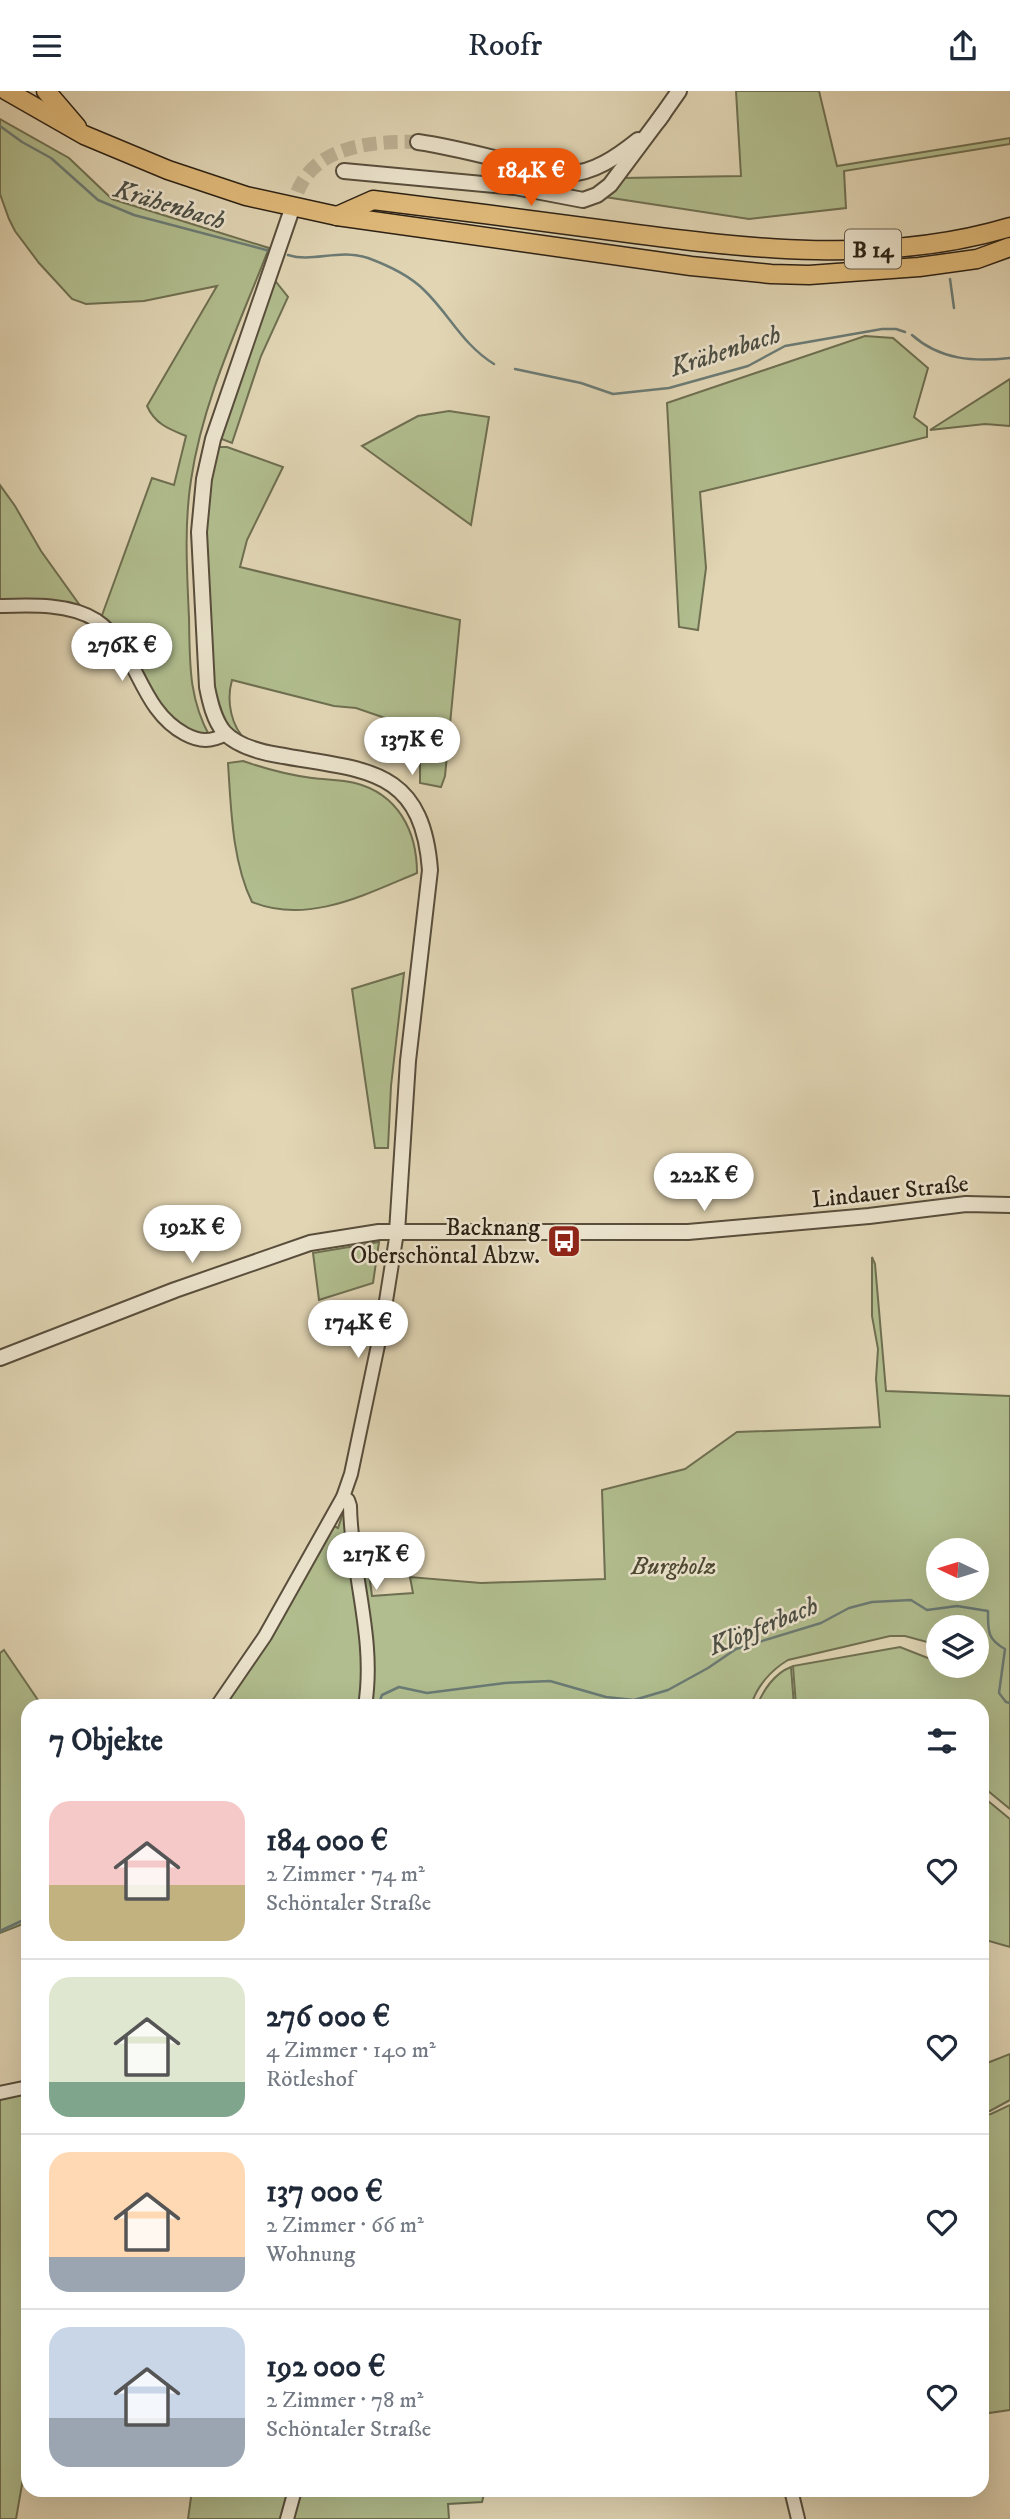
<!DOCTYPE html>
<html lang="de">
<meta charset="utf-8">
<style>
body{margin:0;font-family:"IM FELL DW Pica",serif;background:#f6f6f7;color:#1f2937;height:100vh;display:flex;flex-direction:column;font-size:26px;white-space:nowrap}
*{box-sizing:border-box;margin:0}
p{font-size:23px;color:#747a83}
.icon{flex:none;width:38px;height:38px;fill:none;stroke:currentColor;stroke-width:2;stroke-linecap:round;stroke-linejoin:round}
.map{position:relative;flex:1;overflow:hidden}
.side{position:absolute;left:21px;top:1608px;width:968px;height:798px;display:flex;flex-direction:column;background:#fff;border-radius:21px;box-shadow:0 7px 28px #0002}
.side>*{flex:none}
.needle{width:46px;rotate:274deg}
.fabs{position:absolute;left:926px;top:1447px;display:grid;gap:14px}
.fabs a{display:grid;place-items:center;width:63px;height:63px;border-radius:50%;background:#fff;box-shadow:0 7px 28px #0002;font-size:35px}
.price{position:absolute;translate:-50% -60px;padding:0 16px;border-radius:24px;background:#fff;color:#222;font-size:23px;line-height:46px;filter:drop-shadow(0 2px 4px #0008)}
.price::after{content:'';position:absolute;left:50%;top:42px;width:21px;height:16px;margin-left:-10px;background:inherit;clip-path:polygon(0 0,100% 0,50% 100%)}
.price.on{background:#ea580c;color:#fff}
ul{padding:0;list-style:none}
li{display:flex;align-items:center;gap:21px;height:175px;padding:0 28px}
li+li{border-top:2px solid #e0e1e3}
li span{display:grid;place-items:center;flex:none;width:196px;height:140px;border-radius:21px;color:#555}
li>.icon{margin-inline-start:auto}
span .icon{width:84px;height:84px;fill:#fffc;stroke-width:1}
li b{font-size:30px}
h2{display:flex;justify-content:space-between;align-items:center;height:84px;padding:0 28px;font-size:30px}
header{display:flex;justify-content:space-between;align-items:center;height:91px;padding:0 28px;background:#fff;font-size:32px;font-weight:600}
.map>svg:first-child{display:block}
.green{fill:#b1bd8e;stroke:#6e6f51;stroke-width:2;fill-rule:evenodd}
.lines{fill:none;stroke-linecap:round;stroke-linejoin:round}
.stream{stroke:#6b7b75;stroke-width:2.5}
.tertiary-tunnel{stroke:#bdb194;stroke-width:14;stroke-dasharray:14 7;stroke-linecap:butt}
.minor-casing{stroke:#584e3c;stroke-width:16}
.tertiary-casing{stroke:#584e3c;stroke-width:18}
.primary-casing{stroke:#2b2114;stroke-width:21}
.minor{stroke:#ece4ce;stroke-width:12}
.tertiary{stroke:#ece4ce;stroke-width:14}
.primary{stroke:#e0ba7a;stroke-width:18}
.labels{text-anchor:middle;stroke-width:5;stroke-linejoin:round;paint-order:stroke}
.shield{fill:#ece4ce;stroke:#655c4c;stroke-width:2}
.shield-label{font-size:23px;font-weight:bold;fill:#2b2114}
.street-label{font-size:24px;fill:#2b2114;stroke:#ece4ce}
.poi-label{font-size:24px;fill:#2b2114;stroke:#ece4ce;text-anchor:end}
.park-label{font-size:24px;font-style:italic;fill:#4c4832;stroke:#ece4ce}
.water-label{font-size:26px;font-style:italic;fill:#4b4e44;stroke:#ece4ce}
</style>
<header><svg class="icon" aria-label="menu" viewBox="0 0 24 24"><path d="M4 6h16M4 12h16M4 18h16"/></svg>Roofr<svg class="icon" aria-label="share" viewBox="0 0 24 24"><path d="M12 15V3M7 8l5-5 5 5M5 13v7h14v-7"/></svg></header>
<div class="map">
<svg width="1010" height="2428" viewBox="0 0 1010 2428">
<rect width="100%" height="100%" fill="#e1d5b4"/>
<filter id="stains"><feTurbulence type="fractalNoise" baseFrequency=".00286" numOctaves="4"/><feColorMatrix values="0 0 0 0 .2 0 0 0 0 .09 0 0 0 0 .02 0 0 0 .5 -.17"/></filter>
<radialGradient id="worn" r=".72"><stop offset=".6" stop-color="#630" stop-opacity="0"/><stop offset="1" stop-color="#630" stop-opacity=".3"/></radialGradient>
<g class="green">
<polygon points="736,0 819,0 837,75 1010,47 1010,53 844,80 846,117 749,128 605,106 623,87 741,85"/>
<path d="M0,28L69,67L112,108L269,157C240,232 203,308 191,389C184,434 187,481 189,527C190,571 188,606 210,646H208L169,630L101,527L152,387L174,394L186,345C169,338 155,333 147,315L217,195L144,210L86,213L72,208L39,172L15,140L9,128L0,103Z"/>
<polygon points="273,187 288,206 261,265 232,352 219,347"/>
<polygon points="865,245 893,247 928,277 914,326 927,336 927,346 700,401 706,477 698,539 679,536 667,312"/>
<polygon points="1010,288 1010,335 985,333 930,339"/>
<polygon points="449,320 489,326 471,434 362,355 418,325"/>
<path d="M216,356H227L283,376L247,449L240,476L460,529L445,685L441,696L420,692V639L356,617L334,615L232,589C226,610 231,636 247,650L227,637L212,605L204,414Z"/>
<polygon points="0,394 15,415 41,460 81,516 0,512"/>
<path d="M243,670C266,678 288,684 312,687C326,689 341,688 355,692C398,703 417,740 417,782C366,803 308,834 252,811C232,770 231,717 228,672Z"/>
<polygon points="404,882 391,995 388,1057 375,1057 352,898"/>
<polygon points="379,1151 373,1192 319,1209 313,1162"/>
<path d="M872,1166L875,1173L886,1300L1010,1305V1718L982,1695V1615H796L793,1575L900,1556L938,1571V1575H976V1536H938V1554L905,1545H890L788,1569C771,1579 756,1596 751,1615H223L332,1434L338,1437L344,1419L347,1421L352,1481L369,1482L372,1505L413,1502L410,1486L481,1492L605,1488L602,1399L685,1378L737,1341L880,1336L876,1288L878,1258L872,1225ZM938,1460H976V1498H938Z"/>
<polygon points="4,1559 42,1615 28,1615 28,1831 0,1842 0,1562"/>
<path d="M791,1576L794,1615H757C763,1599 775,1582 791,1576Z"/>
<polygon points="982,1705 1010,1728 1010,1856 982,1848"/>
<polygon points="1010,1963 1010,2009 990,2020 982,2020 982,1974"/>
<polygon points="28,1999 28,2359 16,2428 0,2428 0,2006"/>
<polygon points="1010,2014 1010,2319 982,2323 982,2024 991,2023"/>
<polygon points="192,2399 485,2399 482,2411 448,2413 449,2428 188,2428"/>
</g>
<g class="lines">
<g class="stream">
<polyline points="0,35 22,51 51,67 98,109 134,124 270,160"/>
<path d="M288,164C313,172 339,157 368,167C387,174 409,184 424,199C450,224 462,253 494,273"/>
<polyline points="950,188 954,217"/>
<path d="M912,244C940,269 974,271 1010,267"/>
<polyline points="515,278 581,292 613,303 669,297 748,275 785,255 882,238 896,238 905,241"/>
<path d="M378,1615L382,1604L399,1596L427,1602L505,1592L550,1590L606,1606L634,1609L668,1599L708,1577L736,1558L821,1532L849,1517L872,1511L911,1509L927,1519L957,1515L988,1520C988,1540 987,1548 1005,1558L999,1602L1006,1611L1010,1612"/>
<polyline points="0,1840 28,1827"/>
</g>
<path class="tertiary-tunnel" d="M291,121C294,111 297,99 303,90C325,53 380,50 418,51"/>
<g class="minor-casing">
<g id="minor">
<path d="M0,515C30,514 69,512 96,529C138,557 138,618 185,643C200,651 211,651 226,643"/>
<path d="M343,1406L348,1409L350,1415C351,1483 376,1547 365,1615"/>
<polyline points="217,1615 265,1545 343,1406 351,1383 382,1235 397,1141"/>
<polyline points="0,2002 28,1996"/>
<polyline points="791,2399 798,2428"/>
<polyline points="287,2428 295,2399"/>
</g>
</g>
<g class="tertiary-casing">
<g id="tertiary">
<polyline points="658,30 679,0"/>
<path d="M418,51C453,56 485,65 518,73C534,77 550,83 566,83C593,83 618,65 638,49"/>
<polyline points="344,80 515,96 583,109 597,104 610,94 663,23"/>
<path d="M291,121L213,348L204,388L199,441L207,596C210,611 214,629 224,641C237,655 260,661 278,664C363,680 422,674 430,779L408,970L397,1141"/>
<polyline points="0,1267 175,1199 310,1152 379,1141 688,1141 869,1125 966,1113 1010,1114"/>
</g>
</g>
<g class="primary-casing">
<g id="primary">
<polyline points="7,0 84,44 168,79 246,105 337,125 691,175 771,183 809,184 919,176 977,168 1010,156"/>
<polyline points="46,0 77,36"/>
<path d="M337,125L373,109C456,119 538,130 621,141C749,158 883,174 1010,136"/>
</g>
</g>
<use href="#minor" class="minor"/>
<use href="#tertiary" class="tertiary"/>
<use href="#primary" class="primary"/>
</g>
<defs>
<g id="bus-square" transform="scale(1.75)"><rect x="-9" y="-9" width="18" height="18" rx="4" fill="#8f2418" stroke="#ece4ce"/><path d="M-5-6H5V4H4V6H2V4H-2V6H-4V4H-5ZM-3.5-4V0h7V-4ZM-3.5 1.2v1.5H-2V1.2ZM2 1.2v1.5H3.5V1.2Z" fill="#fff"/></g>
</defs>
<g fill-rule="evenodd">
<use href="#bus-square" x="564" y="1150"/>
</g>
<g class="labels">
<rect class="shield" x="845" y="138.5" width="56" height="39" rx="5"/>
<g class="shield-label">
<text x="873" y="166">B 14</text>
</g>
<g class="street-label">
<text transform="translate(890 1100) rotate(-6)" y="8">Lindauer Straße</text>
</g>
<g class="poi-label">
<text x="540" y="1144">Backnang<tspan x="540" dy="28">Oberschöntal Abzw.</tspan></text>
</g>
<g class="park-label">
<text x="674" y="1483">Burgholz</text>
</g>
<g class="water-label">
<text transform="translate(170 113) rotate(17)" y="9">Krähenbach</text>
<text transform="translate(725 259) rotate(-18)" y="9">Krähenbach</text>
<text transform="translate(763 1534) rotate(-22)" y="9">Klöpferbach</text>
</g>
</g>
<rect width="100%" height="100%" filter="url(#stains)"/>
<rect width="100%" height="100%" fill="url(#worn)"/>
</svg>
<div class="fabs">
<a><svg class="needle" viewBox="-14 -14 28 28"><path d="M0-13l5 13h-10z" fill="#e53935"/><path d="M0 13l5-13h-10z" fill="#747a83"/></svg></a>
<a><svg class="icon" aria-label="layers" viewBox="0 0 24 24"><path d="M12 4l9 5-9 5-9-5zM3 14l9 5 9-5"/></svg></a>
</div>
<b class="price on" style="left:531px;top:117px">184K €</b>
<b class="price" style="left:122px;top:592px">276K €</b>
<b class="price" style="left:412px;top:686px">137K €</b>
<b class="price" style="left:704px;top:1122px">222K €</b>
<b class="price" style="left:192px;top:1174px">192K €</b>
<b class="price" style="left:358px;top:1269px">174K €</b>
<b class="price" style="left:376px;top:1501px">217K €</b>
<section class="side">
<h2>7 Objekte<svg class="icon" aria-label="filters" viewBox="0 0 24 24"><path d="M4 7h16M4 17h16"/><circle cx="9" cy="7" r="2"/><circle cx="15" cy="17" r="2"/></svg></h2>
<ul>
<li><span style="background:linear-gradient(#f6c9c9 60%,#c2b280 0)"><svg class="icon" aria-label="home" viewBox="0 0 24 24"><path d="M3 11l9-7 9 7M6 9v11h12V9"/></svg></span><div><b>184 000 €</b><p>2 Zimmer · 74 m²</p><p>Schöntaler Straße</p></div><svg class="icon" aria-label="heart" viewBox="0 0 24 24"><path d="M12 20l-8-8c-3-5 5-10 8-4 3-6 11-1 8 4z"/></svg></li>
<li><span style="background:linear-gradient(#dfe7d0 75%,#7fa58c 0)"><svg class="icon" aria-label="home" viewBox="0 0 24 24"><path d="M3 11l9-7 9 7M6 9v11h12V9"/></svg></span><div><b>276 000 €</b><p>4 Zimmer · 140 m²</p><p>Rötleshof</p></div><svg class="icon" aria-label="heart" viewBox="0 0 24 24"><path d="M12 20l-8-8c-3-5 5-10 8-4 3-6 11-1 8 4z"/></svg></li>
<li><span style="background:linear-gradient(#ffd9b3 75%,#9aa5b1 0)"><svg class="icon" aria-label="home" viewBox="0 0 24 24"><path d="M3 11l9-7 9 7M6 9v11h12V9"/></svg></span><div><b>137 000 €</b><p>2 Zimmer · 66 m²</p><p>Wohnung</p></div><svg class="icon" aria-label="heart" viewBox="0 0 24 24"><path d="M12 20l-8-8c-3-5 5-10 8-4 3-6 11-1 8 4z"/></svg></li>
<li><span style="background:linear-gradient(#c9d6e8 65%,#9aa5b1 0)"><svg class="icon" aria-label="home" viewBox="0 0 24 24"><path d="M3 11l9-7 9 7M6 9v11h12V9"/></svg></span><div><b>192 000 €</b><p>2 Zimmer · 78 m²</p><p>Schöntaler Straße</p></div><svg class="icon" aria-label="heart" viewBox="0 0 24 24"><path d="M12 20l-8-8c-3-5 5-10 8-4 3-6 11-1 8 4z"/></svg></li>
</ul>
</section>
</div>
